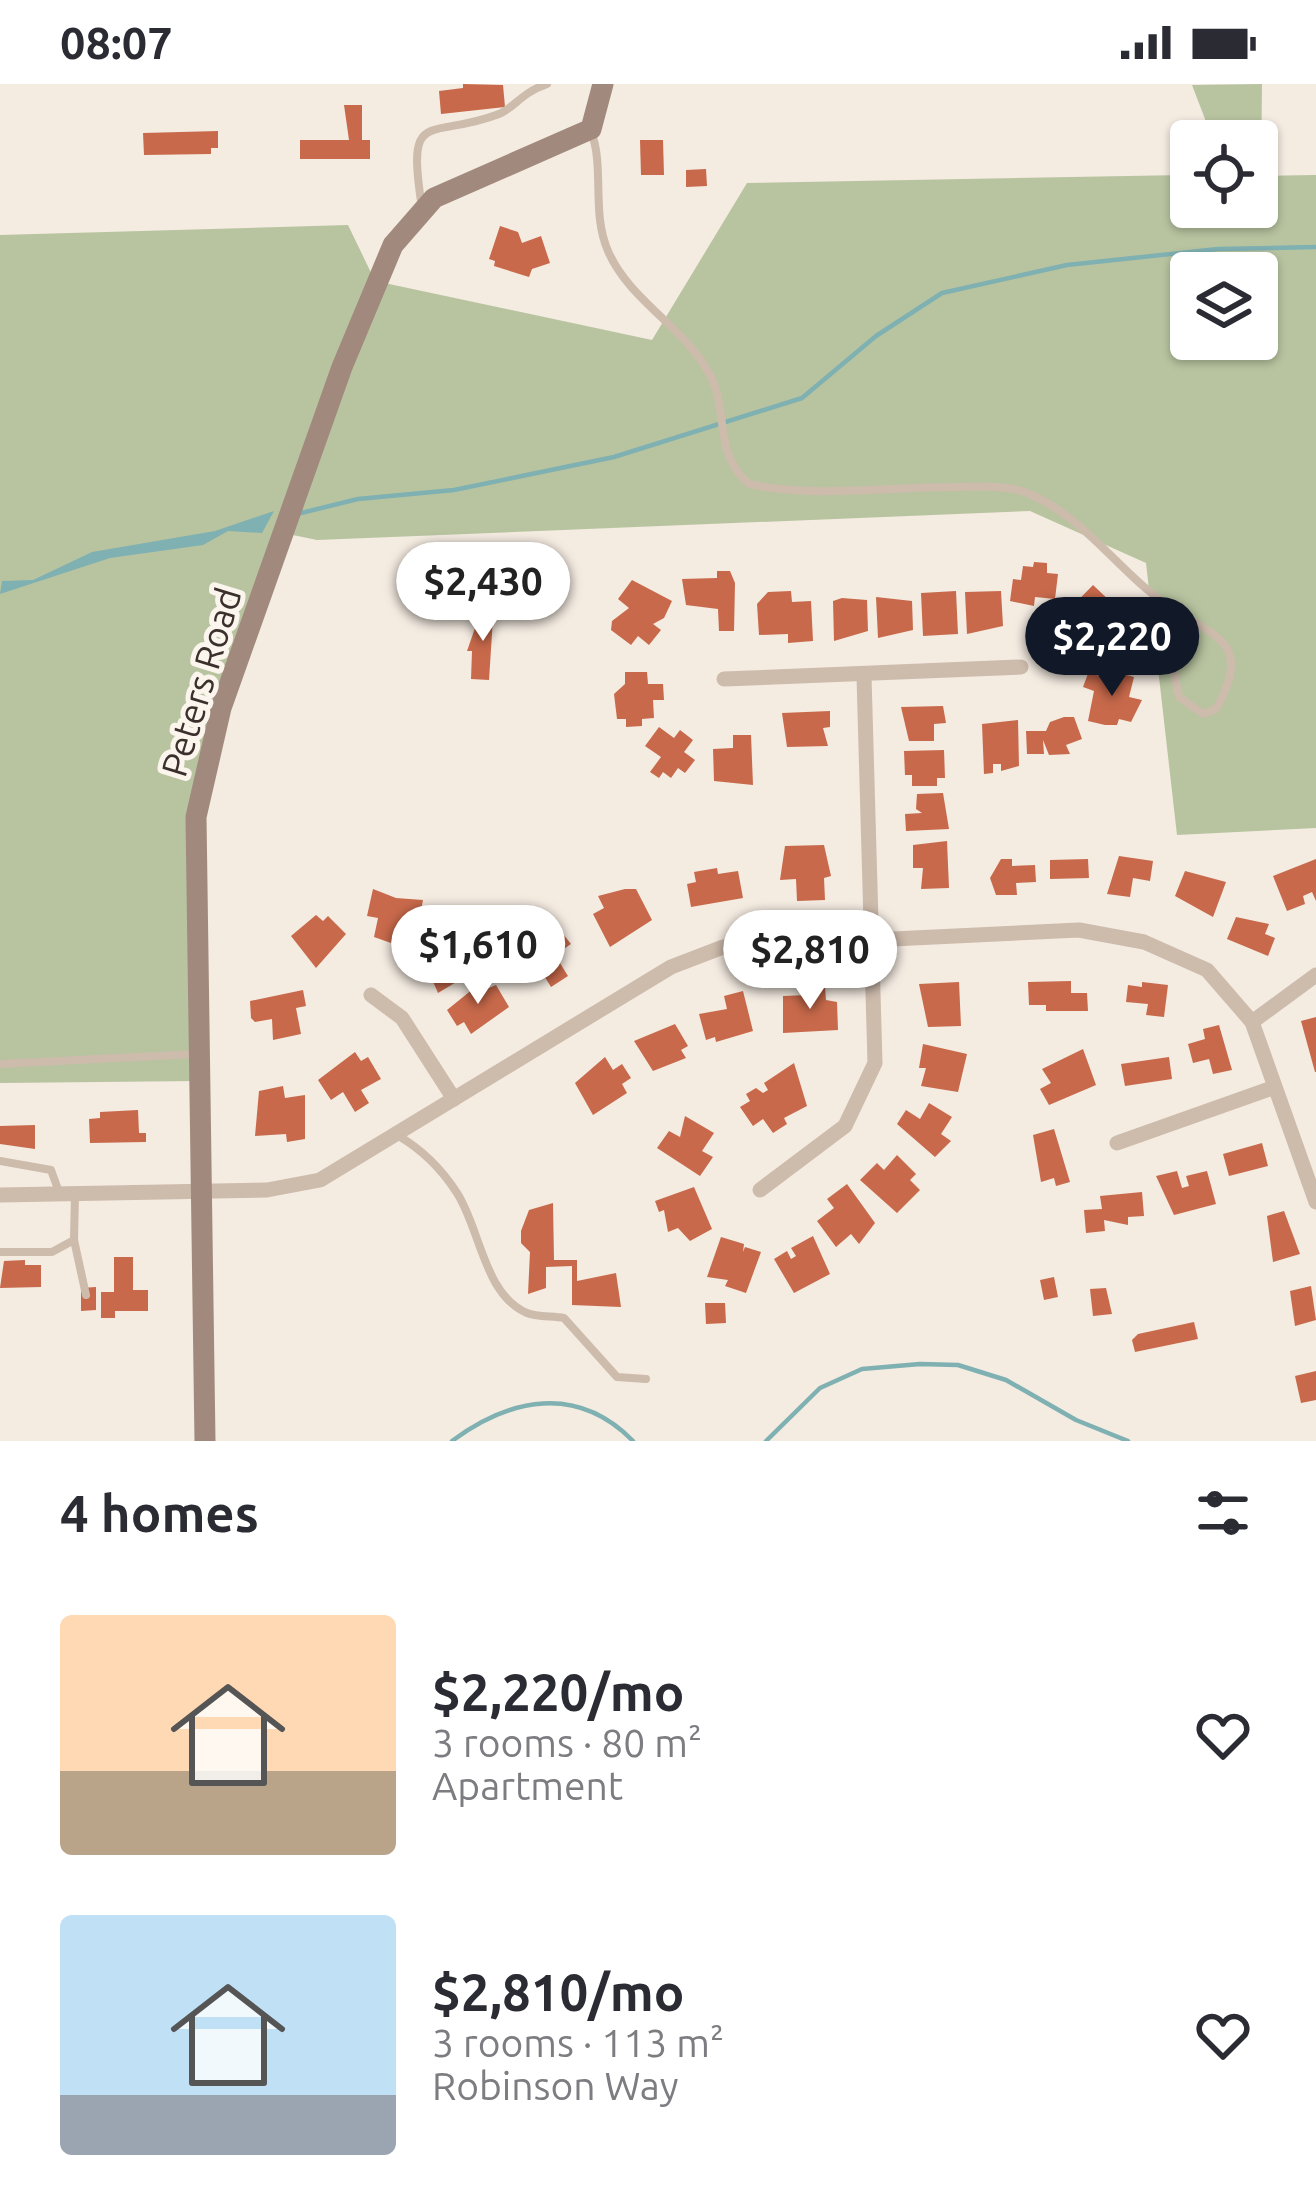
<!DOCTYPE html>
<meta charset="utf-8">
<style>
body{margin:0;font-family:Ubuntu,sans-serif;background:#f7f7f7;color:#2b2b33;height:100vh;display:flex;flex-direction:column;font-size:45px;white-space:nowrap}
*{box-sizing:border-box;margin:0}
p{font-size:39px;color:#7c7c81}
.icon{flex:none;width:66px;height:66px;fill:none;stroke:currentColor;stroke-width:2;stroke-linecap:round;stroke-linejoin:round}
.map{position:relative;height:1357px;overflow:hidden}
.sheet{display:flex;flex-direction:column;background:#fff;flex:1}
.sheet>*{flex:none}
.controls{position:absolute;left:1170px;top:36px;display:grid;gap:24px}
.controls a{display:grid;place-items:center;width:108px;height:108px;border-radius:12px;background:#fff;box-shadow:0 3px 9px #0004;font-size:60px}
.price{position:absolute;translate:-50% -102px;padding:0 27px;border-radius:42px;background:#fff;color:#222;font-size:39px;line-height:78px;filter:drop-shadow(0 3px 6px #0008)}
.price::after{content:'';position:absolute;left:50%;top:72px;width:36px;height:27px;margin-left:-18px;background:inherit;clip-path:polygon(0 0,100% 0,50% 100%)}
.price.active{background:#111827;color:#fff}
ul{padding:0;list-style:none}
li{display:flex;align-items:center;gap:36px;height:300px;padding:0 60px}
li span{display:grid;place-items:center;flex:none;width:336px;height:240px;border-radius:12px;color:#555}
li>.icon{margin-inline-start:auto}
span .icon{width:144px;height:144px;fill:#fffc;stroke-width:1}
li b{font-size:51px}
h2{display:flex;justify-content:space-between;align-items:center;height:144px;padding:0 60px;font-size:51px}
.status{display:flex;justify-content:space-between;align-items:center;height:84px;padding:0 60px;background:#fff;direction:ltr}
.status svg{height:33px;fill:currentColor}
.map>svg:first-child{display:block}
.green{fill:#b8c4a0;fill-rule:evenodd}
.water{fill:#7fb0b2}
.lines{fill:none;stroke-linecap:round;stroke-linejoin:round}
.stream{stroke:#7fb0b2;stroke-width:4.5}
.building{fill:#c8694b}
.lane{stroke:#cdbbac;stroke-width:8}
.street{stroke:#cdbbac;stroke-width:15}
.secondary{stroke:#a18a7d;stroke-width:21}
.labels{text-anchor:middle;stroke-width:10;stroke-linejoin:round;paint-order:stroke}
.street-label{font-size:36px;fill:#3b302b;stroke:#fbf5ee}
</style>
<div class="status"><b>08:07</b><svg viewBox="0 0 49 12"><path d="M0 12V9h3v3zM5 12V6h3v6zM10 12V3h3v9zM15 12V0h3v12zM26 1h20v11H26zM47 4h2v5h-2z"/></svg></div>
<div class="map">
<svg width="1316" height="1357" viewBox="0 0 1316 1357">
<rect width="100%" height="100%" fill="#f4ebe1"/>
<path class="green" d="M1262,0L1261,92L1316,91V744L1177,751L1146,479L1030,427L317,456L283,449L196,733L197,997L0,999V151L348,141L375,197L652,256L747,99L1183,91L1191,81V123H1257V57H1204L1205,35L1192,1ZM1191,189H1257V255H1191Z"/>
<polygon class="water" points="274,427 262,449 228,447 203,461 110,474 0,510 2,497 33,496 92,468 215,447"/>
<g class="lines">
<g class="stream">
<polyline points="297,430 358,415 454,406 614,373 802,314 876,252 942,209 1067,181 1218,165 1316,163"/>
<path d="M452,1357C510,1314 577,1300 633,1357"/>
<polyline points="766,1357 820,1304 862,1285 920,1280 958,1281 1006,1296 1076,1336 1128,1357"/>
</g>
</g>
<g class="building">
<polygon points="463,0 503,1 505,23 441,30 439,7 463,4"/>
<polygon points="344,21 362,21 362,56 370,56 370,75 300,75 300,56 349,56"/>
<polygon points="218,47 218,64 211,64 211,70 144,71 143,49"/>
<polygon points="640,56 663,56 664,91 641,91"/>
<polygon points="706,85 707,102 686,103 686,86"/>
<polygon points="500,142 518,148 522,159 541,152 550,179 532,185 529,193 494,182 495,177 489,175"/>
<polygon points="1034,478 1047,479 1047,489 1058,490 1055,515 1035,513 1034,522 1010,517 1013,495 1021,496 1023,482 1033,483"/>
<polygon points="717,487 730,487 735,499 734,547 719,547 718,525 686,521 682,495 717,494"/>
<polygon points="632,496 672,517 664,534 653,540 661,546 649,561 638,552 631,561 611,546 612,537 629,524 618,515"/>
<polygon points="1093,501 1112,519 1106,525 1114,533 1079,564 1055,540"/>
<polygon points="791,507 792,518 811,517 813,557 788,559 788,550 759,551 757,520 768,508"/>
<polygon points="956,507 958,550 923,552 921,509"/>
<polygon points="1001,507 1003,542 967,550 965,508"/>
<polygon points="876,513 912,517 913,546 878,554"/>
<polygon points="842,514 867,516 868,547 834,557 833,517"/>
<polygon points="482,524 499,525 499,534 493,534 489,596 471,595 472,567 467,567"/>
<polygon points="1089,587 1110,598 1112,587 1134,593 1129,613 1142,616 1131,638 1119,635 1117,641 1105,641 1088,637 1094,607 1083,603"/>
<polygon points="625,588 647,588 648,600 663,600 664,616 653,616 654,634 642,635 642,642 626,643 626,635 617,635 614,610 625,600"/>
<polygon points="943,622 946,639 934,640 934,657 909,657 901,623"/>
<polygon points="830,627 830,643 823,644 828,662 787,663 782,629"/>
<polygon points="1064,633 1074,633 1082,655 1066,661 1070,670 1049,671 1043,656 1044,670 1027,670 1026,647 1046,647 1050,638"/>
<polygon points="1018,636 1019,682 1001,687 1001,680 993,680 993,689 984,690 982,640"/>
<polygon points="659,643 674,654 680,646 693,656 684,668 695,676 685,689 678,684 671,694 663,688 659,694 650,688 661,673 645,662"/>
<polygon points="733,651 751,651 753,701 714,697 713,665 733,664"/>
<polygon points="944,666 945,694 937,694 937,702 912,702 912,691 905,691 904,667"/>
<polygon points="943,709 949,745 906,747 905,730 922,729 916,725 917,710"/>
<polygon points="947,757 949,804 921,805 923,784 913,784 913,761"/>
<polygon points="824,761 831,792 824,794 825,816 797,817 796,795 780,796 785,762"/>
<polygon points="1119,772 1153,777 1150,797 1133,794 1130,813 1107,810"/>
<polygon points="1001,775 1012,775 1012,782 1035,781 1036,798 1016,799 1017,811 996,811 990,794"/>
<polygon points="1088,775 1089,794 1050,795 1050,776"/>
<polygon points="1316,775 1316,817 1312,808 1303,812 1305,820 1287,827 1273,792"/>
<polygon points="717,784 718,790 738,787 743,814 691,823 687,800 696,798 694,788"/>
<polygon points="1185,787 1226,798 1213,833 1175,812"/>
<polygon points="373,805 396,814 423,816 421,827 429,828 424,853 397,852 394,846 391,859 374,853 378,834 367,832"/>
<polygon points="625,805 636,805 652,836 610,863 593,830 604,824 598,812"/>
<polygon points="316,831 323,837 328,832 346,850 316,884 291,852"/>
<polygon points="1236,833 1269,840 1265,850 1275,854 1268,872 1227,855"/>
<polygon points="553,837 571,860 555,871 568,892 551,903 524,859"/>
<polygon points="450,859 473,888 438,909 423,875"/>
<polygon points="484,896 489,904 496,901 509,923 471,950 464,938 457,942 447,926"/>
<polygon points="1071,897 1071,909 1087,909 1088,927 1046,927 1046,921 1029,921 1028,898"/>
<polygon points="959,898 961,942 928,943 919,900"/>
<polygon points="1142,898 1168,901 1164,933 1146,931 1148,920 1126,918 1128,901 1142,903"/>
<polygon points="825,903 826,916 837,918 838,946 783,949 783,912 808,911 807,904"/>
<polygon points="303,906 306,922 296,924 301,950 273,956 272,935 255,938 251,934 250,917"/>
<polygon points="743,907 753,947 716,958 715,953 706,956 699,930 727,925 724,912"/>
<polygon points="1316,933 1316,988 1315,988 1301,937"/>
<polygon points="675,940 688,962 681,966 686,974 653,987 634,957"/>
<polygon points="1219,941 1232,986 1213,990 1209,975 1193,979 1188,960 1205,955 1203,945"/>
<polygon points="923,960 967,970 958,1008 921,1002 926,984 919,984"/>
<polygon points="1083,965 1096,1001 1049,1021 1040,1005 1051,999 1042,985"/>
<polygon points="355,968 361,977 368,973 381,995 361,1006 369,1019 355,1028 343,1008 331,1016 318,996"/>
<polygon points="605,973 613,986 622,980 631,994 622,1000 627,1009 593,1031 575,999"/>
<polygon points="1169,973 1172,995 1125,1002 1121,980"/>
<polygon points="794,979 807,1022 784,1034 787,1040 773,1049 763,1035 753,1042 740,1023 750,1017 746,1010 756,1004 763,1009 768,1006 764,999"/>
<polygon points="283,1002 285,1014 305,1011 305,1055 287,1058 286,1050 255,1052 259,1007"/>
<polygon points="929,1019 952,1033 941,1050 951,1057 935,1073 897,1040 906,1026 920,1035"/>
<polygon points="138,1026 139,1049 146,1049 146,1058 90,1059 89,1035 100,1034 100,1028"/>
<polygon points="685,1032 714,1049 702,1067 713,1073 700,1092 657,1064 669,1047 680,1053"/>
<polygon points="35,1041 35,1065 0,1060 0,1042"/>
<polygon points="1054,1045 1070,1098 1056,1102 1054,1094 1041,1098 1033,1051"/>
<polygon points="1262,1059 1268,1082 1229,1092 1223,1070"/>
<polygon points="897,1071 916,1090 910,1096 920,1106 897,1129 860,1096 877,1079 884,1086"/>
<polygon points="1177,1087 1182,1104 1189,1102 1186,1092 1207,1087 1216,1120 1174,1131 1156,1092"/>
<polygon points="847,1100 875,1139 859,1160 851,1150 836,1163 817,1137 834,1124 827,1115"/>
<polygon points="694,1103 712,1145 690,1157 678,1144 668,1148 664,1126 659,1128 655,1117"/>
<polygon points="1142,1108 1144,1132 1128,1133 1128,1141 1104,1136 1105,1147 1086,1149 1084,1126 1102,1125 1100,1112"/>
<polygon points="553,1119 554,1176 577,1176 577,1197 616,1189 621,1223 572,1221 572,1182 546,1183 546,1204 528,1210 530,1168 521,1159 521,1147 529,1126"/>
<polygon points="1284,1127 1300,1170 1273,1178 1267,1132"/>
<polygon points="813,1152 830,1190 794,1209 774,1175 787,1167 791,1175 796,1172 791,1164"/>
<polygon points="721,1153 744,1160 743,1168 745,1163 761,1168 746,1209 725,1202 728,1196 707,1193"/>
<polygon points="114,1173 133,1173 133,1206 148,1206 148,1227 115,1227 115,1234 101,1234 101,1208 114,1208"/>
<polygon points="25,1176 25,1181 41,1181 41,1203 0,1204 4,1177"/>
<polygon points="1054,1193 1058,1213 1044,1216 1040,1196"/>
<polygon points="1311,1202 1316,1236 1295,1242 1290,1207"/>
<polygon points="96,1203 96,1226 81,1227 81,1204"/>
<polygon points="1106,1204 1112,1230 1093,1232 1090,1205"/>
<polygon points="705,1219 725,1219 726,1239 706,1240"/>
<polygon points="1194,1238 1198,1255 1135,1268 1132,1256 1138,1250"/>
<polygon points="1316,1287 1316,1316 1301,1319 1295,1292"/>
</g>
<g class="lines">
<g class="lane">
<path d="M591,47C605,84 591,128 608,167C629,216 683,242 709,289C730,328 712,368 749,400C818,415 890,402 961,403C981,403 1005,401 1025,408C1085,432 1118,488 1169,522C1214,554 1254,556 1216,625L1203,630L1179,613L1160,516"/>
<path d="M422,124C406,21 428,57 499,30C514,24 521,9 547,0"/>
<polyline points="0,980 195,970"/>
<path d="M397,1051C423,1066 441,1084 457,1109C480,1144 484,1211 527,1229C536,1233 552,1232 564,1234L617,1293L646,1295"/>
<polyline points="0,1077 51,1086 59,1108"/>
<polyline points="75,1110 74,1156 86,1211"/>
<polyline points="0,1168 52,1168 74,1156"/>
</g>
<g class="street">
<polyline points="724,595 1021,583"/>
<polyline points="371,911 402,934 454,1015"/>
<polyline points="1252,938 1316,891"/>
<polyline points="1117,1059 1272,1004"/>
<polyline points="760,1106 845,1042 875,979 864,592"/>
<polyline points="0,1111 267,1106 320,1096 671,883 723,863 1079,846 1144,858 1207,886 1252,938 1316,1118"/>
</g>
<polyline class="secondary" points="205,1357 196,733 221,624 342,283 393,161 434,114 591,45 603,0"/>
</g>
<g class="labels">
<g class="street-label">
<text transform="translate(201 598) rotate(-73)" y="13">Peters Road</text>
</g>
</g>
</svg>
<div class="controls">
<a><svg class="icon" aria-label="locate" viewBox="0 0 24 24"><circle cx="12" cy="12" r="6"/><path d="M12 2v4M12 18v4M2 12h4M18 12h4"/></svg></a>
<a><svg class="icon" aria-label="layers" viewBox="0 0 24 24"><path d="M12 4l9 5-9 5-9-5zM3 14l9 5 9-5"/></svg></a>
</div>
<b class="price" style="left:483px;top:560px">$2,430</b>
<b class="price active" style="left:1112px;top:615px">$2,220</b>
<b class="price" style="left:478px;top:923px">$1,610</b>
<b class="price" style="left:810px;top:928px">$2,810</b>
</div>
<section class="sheet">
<h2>4 homes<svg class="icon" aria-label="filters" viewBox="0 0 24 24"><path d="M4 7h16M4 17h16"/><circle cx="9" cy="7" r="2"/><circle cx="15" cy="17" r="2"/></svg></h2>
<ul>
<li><span style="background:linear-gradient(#ffd9b3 65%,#b9a48a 0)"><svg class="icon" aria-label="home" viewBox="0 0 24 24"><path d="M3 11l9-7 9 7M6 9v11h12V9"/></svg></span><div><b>$2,220/mo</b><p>3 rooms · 80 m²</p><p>Apartment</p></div><svg class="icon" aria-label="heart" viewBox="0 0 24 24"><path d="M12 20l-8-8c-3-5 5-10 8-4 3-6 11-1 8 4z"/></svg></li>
<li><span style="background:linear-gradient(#bfe0f5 75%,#9aa5b1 0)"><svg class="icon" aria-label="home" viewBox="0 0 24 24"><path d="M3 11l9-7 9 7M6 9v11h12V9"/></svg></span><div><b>$2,810/mo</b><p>3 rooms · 113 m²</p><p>Robinson Way</p></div><svg class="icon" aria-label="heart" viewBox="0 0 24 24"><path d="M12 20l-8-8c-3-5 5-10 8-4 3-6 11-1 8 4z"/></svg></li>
</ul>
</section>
